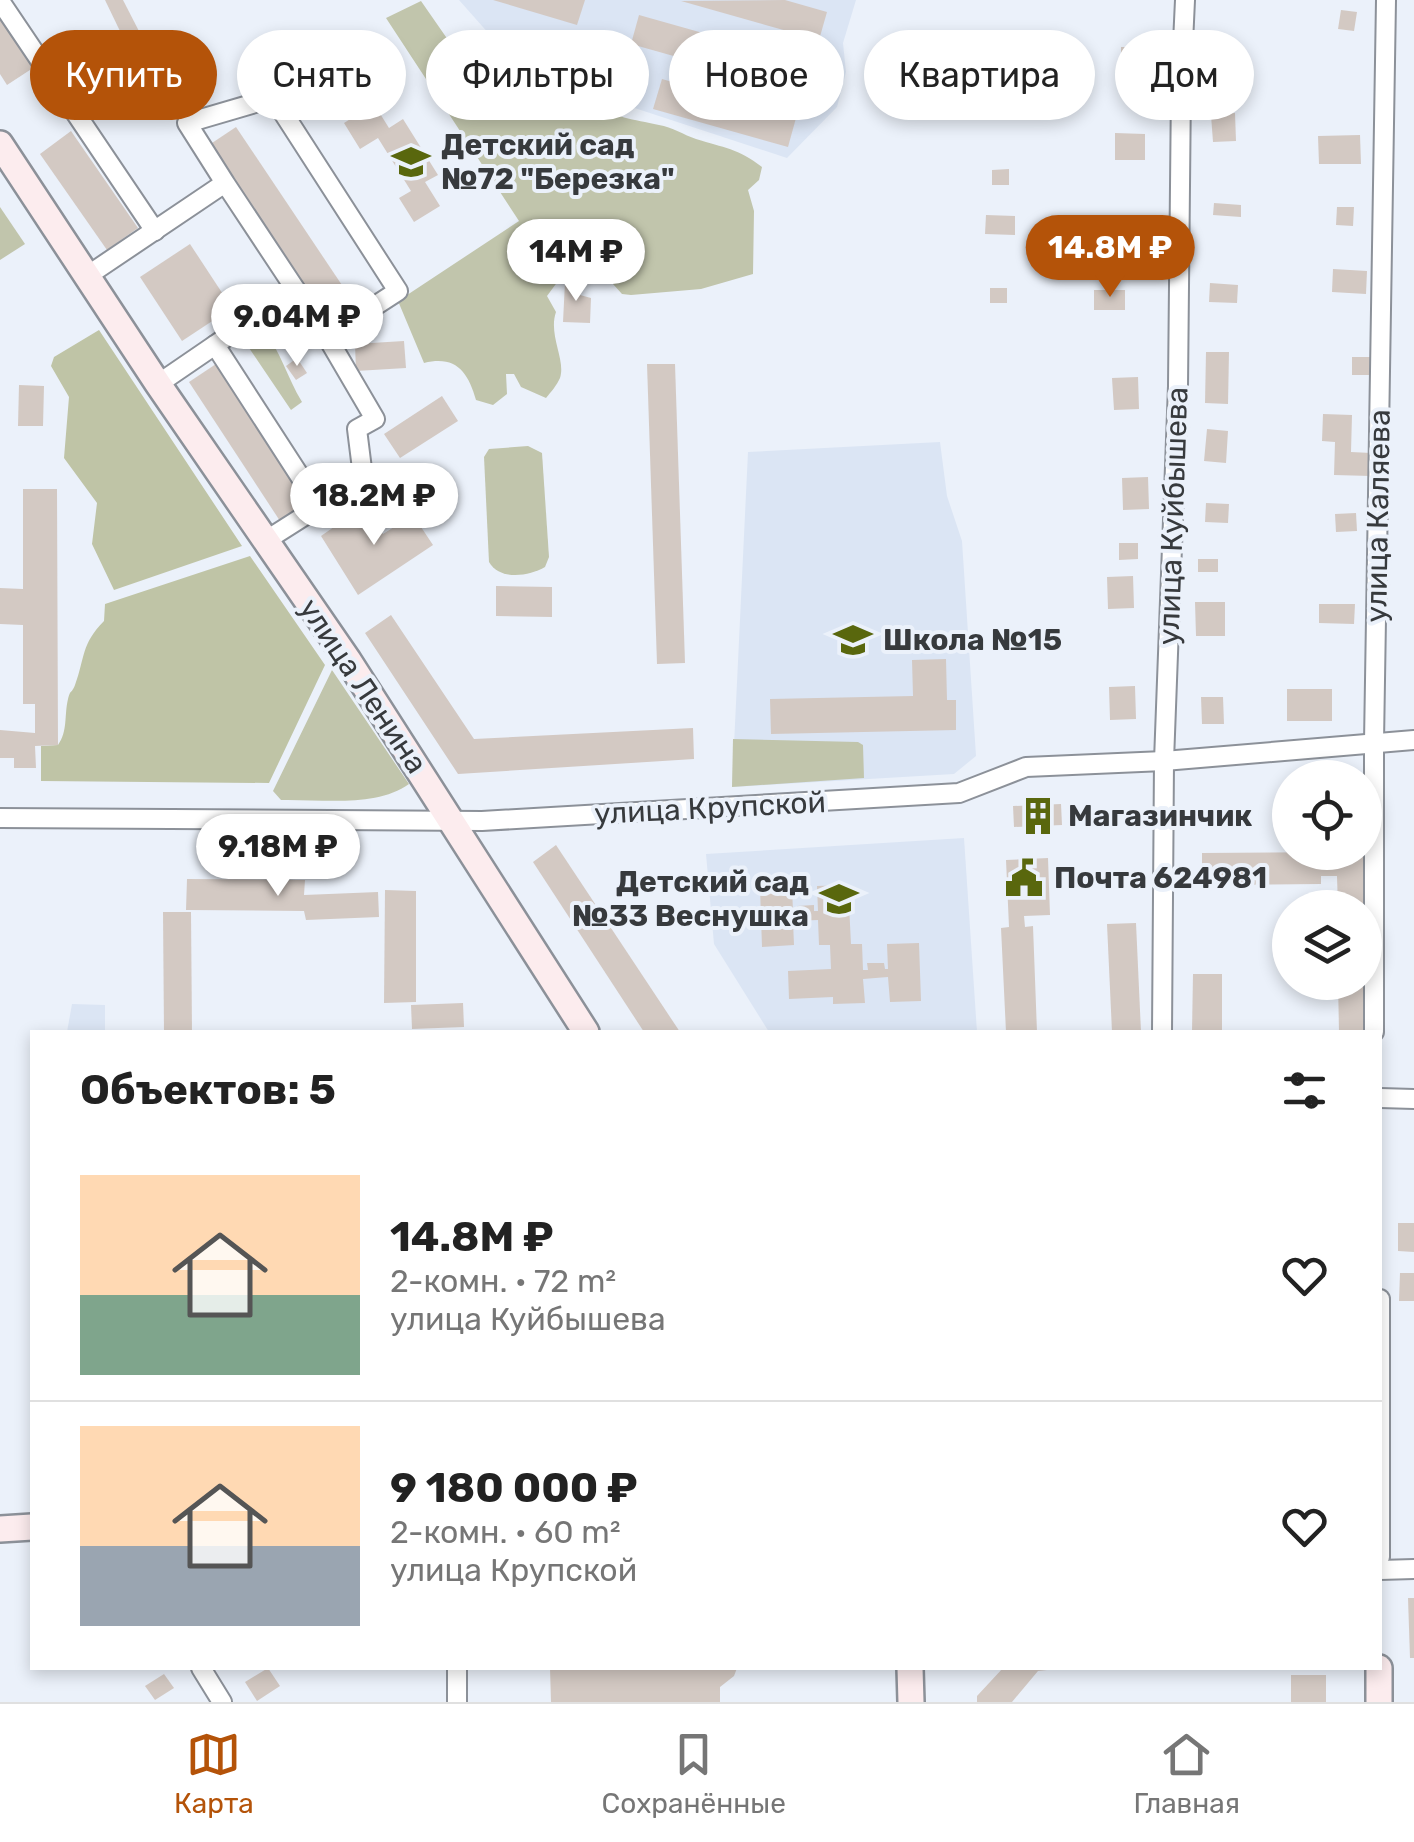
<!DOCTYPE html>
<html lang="ru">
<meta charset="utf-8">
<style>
body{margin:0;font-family:Rubik,sans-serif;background:#f6f6f6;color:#222;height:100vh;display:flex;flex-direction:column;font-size:38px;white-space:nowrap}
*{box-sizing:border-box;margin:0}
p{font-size:32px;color:#767676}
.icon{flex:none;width:55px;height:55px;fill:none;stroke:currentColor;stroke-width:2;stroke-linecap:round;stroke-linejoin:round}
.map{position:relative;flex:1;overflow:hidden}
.drawer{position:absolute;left:30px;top:1030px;width:1352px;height:640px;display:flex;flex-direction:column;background:#fff;border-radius:0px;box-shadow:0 5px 15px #0003}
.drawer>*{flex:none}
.banner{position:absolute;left:30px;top:30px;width:1355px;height:90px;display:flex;gap:20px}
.controls{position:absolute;left:1272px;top:760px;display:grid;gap:20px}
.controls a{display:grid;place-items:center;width:110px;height:110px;border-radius:50%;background:#fff;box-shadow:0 5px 15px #0003;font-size:50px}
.price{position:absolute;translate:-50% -85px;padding:0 22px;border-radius:35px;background:#fff;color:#222;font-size:32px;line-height:65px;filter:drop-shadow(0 2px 5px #0008)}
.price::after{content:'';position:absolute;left:50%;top:60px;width:30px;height:22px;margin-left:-15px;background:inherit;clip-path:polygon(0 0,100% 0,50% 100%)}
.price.selected{background:#b45309;color:#fff}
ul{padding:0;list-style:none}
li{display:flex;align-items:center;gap:30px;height:250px;padding:0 50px}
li+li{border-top:2px solid #e0e0e0}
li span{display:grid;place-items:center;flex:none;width:280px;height:200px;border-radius:0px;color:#555}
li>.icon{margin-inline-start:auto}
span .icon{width:120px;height:120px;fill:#fffc;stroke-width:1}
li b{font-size:42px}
h2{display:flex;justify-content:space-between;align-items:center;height:120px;padding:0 50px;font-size:42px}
.pill{padding:0 35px;border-radius:45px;background:#fff;box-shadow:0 5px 15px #0003;font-size:35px;line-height:90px}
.pill.selected{background:#b45309;color:#fff}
.tab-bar{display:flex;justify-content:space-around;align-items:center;height:140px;border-top:2px solid #e0e0e0;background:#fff;font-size:28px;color:#767676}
.tab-bar a{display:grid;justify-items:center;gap:5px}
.tab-bar .selected{color:#b45309}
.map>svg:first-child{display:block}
.built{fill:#dbe5f4}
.green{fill:#c1c5ac}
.forest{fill:#bfc4a6}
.building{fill:#d3c9c3}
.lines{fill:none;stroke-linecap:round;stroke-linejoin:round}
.street-casing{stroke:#8c9199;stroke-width:22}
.secondary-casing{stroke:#8c9199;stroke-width:30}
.street{stroke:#fff;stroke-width:18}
.secondary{stroke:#fcecee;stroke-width:25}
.labels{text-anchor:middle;stroke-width:8;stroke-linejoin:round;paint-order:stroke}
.poi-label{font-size:30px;font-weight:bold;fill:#373a3d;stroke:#ebf1fa;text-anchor:start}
.street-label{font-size:30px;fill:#373a3d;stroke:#ebf1fa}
</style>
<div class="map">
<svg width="1414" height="1702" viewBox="0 0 1414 1702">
<rect width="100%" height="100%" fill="#ebf1fa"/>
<g class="built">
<polygon points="459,0 856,0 843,43 846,72 837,107 787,158 522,71"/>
<polygon points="940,442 947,496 962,541 976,756 954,774 732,787 748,452"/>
<polygon points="964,838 977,1032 769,1032 714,944 706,854"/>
<polygon points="72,1004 105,1005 105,1032 67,1032"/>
</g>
<g class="green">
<path d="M421,1L462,60L483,74L502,66L497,71L544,104C561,100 577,104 593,100C614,119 633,119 659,125C672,127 684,135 696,139C724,148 738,148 762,167L759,180L748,190L754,211L753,274L701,289L631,295L622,294L603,273L594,269L570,275L564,273L547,296L556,312C548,335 566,360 560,378C557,385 551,392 546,398L521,387L514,374H506L507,394L493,405L476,400C468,372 456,355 424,363L398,301L519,221L386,18Z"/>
<polygon points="0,207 25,244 0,260"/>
<path d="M263,329C281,352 287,377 302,402L291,410L245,342Z"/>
<path d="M528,446L542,453L549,557L545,567C529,576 500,581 489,562L484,457L489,449Z"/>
<path d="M332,670L409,784C376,808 321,799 281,800L273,791Z"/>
<polygon points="733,739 858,742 863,745 864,778 732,787"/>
</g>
<g class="forest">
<polygon points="99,330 242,546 114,590 92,544 97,503 64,458 69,397 51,366 54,357"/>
<path d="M250,556L325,665L269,783L41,781V746L58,745C68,731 64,716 68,699C71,688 71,695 75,685C85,658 81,644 104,621L105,604Z"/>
</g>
<g class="building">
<polygon points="105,0 123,0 162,76 145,83"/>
<polygon points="493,0 585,0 577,25"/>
<polygon points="785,0 827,12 819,40 681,1"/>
<polygon points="1341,10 1357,12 1354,31 1338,29"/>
<polygon points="639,15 824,67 816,96 631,44"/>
<polygon points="0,18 33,68 7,85 0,74"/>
<polygon points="530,42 618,65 610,93 522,71"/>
<rect x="1121" y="47" width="30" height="27"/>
<polygon points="1219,50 1242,50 1241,70 1218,70"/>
<polygon points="662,79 796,118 788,147 653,109"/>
<polygon points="374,104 389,128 403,119 438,175 425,182 440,206 414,222 399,198 411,191 378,138 360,149 344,123"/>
<polygon points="1235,113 1236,141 1213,142 1211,115"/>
<polygon points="236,127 360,312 333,330 209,145"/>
<polygon points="71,131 138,228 107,250 40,154"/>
<polygon points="1115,133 1145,134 1145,160 1115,160"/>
<polygon points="1360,135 1361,164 1319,164 1318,136"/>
<polygon points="1009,169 1009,185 992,185 992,170"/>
<polygon points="1214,203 1241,205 1241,217 1213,215"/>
<polygon points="1337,207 1354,207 1353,226 1336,225"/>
<polygon points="986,215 1015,216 1015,235 985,234"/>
<polygon points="1119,216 1145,218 1143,245 1117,243"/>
<polygon points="190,244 232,308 182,341 140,277"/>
<polygon points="1333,269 1367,271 1366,294 1332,292"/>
<polygon points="565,282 582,282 580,295 591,298 590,323 563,322"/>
<polygon points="1210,283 1238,285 1237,303 1209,302"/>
<rect x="990" y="288" width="17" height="15"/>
<rect x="1094" y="290" width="31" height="20"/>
<polygon points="404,341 406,368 356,371 355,344"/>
<polygon points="1206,352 1229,352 1228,404 1205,403"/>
<polygon points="1352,357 1372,357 1373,375 1352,375"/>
<polygon points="297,358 307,373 296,380 286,366"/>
<polygon points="216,364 306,504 280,521 189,382"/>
<polygon points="647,364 675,364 685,663 657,664"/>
<polygon points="1138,377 1139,409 1114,410 1112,378"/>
<polygon points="19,385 44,386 43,426 18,426"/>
<polygon points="442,396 458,421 400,458 384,434"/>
<polygon points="1323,414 1352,415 1351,452 1371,453 1371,476 1334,475 1335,442 1322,441"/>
<polygon points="1207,429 1228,431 1226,463 1204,461"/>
<polygon points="1148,477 1149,509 1123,510 1122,478"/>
<polygon points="23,489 57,489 58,745 35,746 36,768 14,768 14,758 0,758 0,730 35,733 35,704 23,704 23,625 0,624 0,588 23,589"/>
<polygon points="1206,503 1229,504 1228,523 1205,522"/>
<polygon points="364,506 383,534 413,515 433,545 358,595 321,536"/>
<polygon points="1356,513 1357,531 1336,532 1335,514"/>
<polygon points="1119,543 1138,543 1138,559 1119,560"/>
<rect x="1198" y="559" width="20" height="13"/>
<polygon points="1133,576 1134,608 1108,609 1107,577"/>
<polygon points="496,586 552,587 552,617 496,616"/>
<polygon points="1195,602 1225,602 1225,636 1196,636"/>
<polygon points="1319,604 1355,604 1354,624 1319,623"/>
<polygon points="391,615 474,739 693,728 694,759 458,774 365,633"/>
<polygon points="946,659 947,700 956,700 956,730 771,734 770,699 913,696 912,660"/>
<polygon points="1135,686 1136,719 1110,720 1109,687"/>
<rect x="1287" y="689" width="45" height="32"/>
<polygon points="1201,697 1223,697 1224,724 1202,724"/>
<polygon points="1061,804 1062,825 1014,827 1013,806"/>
<polygon points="556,845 680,1032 644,1032 533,862"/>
<polygon points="1364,852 1364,908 1338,908 1337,876 1321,876 1321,884 1202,885 1202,853"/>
<polygon points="1048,858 1050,915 1024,916 1025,927 1033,926 1037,1032 1006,1032 1001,928 1009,927 1006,860"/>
<polygon points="187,879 305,880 304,895 378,892 379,917 306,920 304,911 186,910"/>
<polygon points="848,885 851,944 862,944 863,970 868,970 867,963 884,963 885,969 888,969 887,944 919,943 921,1001 890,1002 888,977 863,979 865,1003 833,1004 833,997 789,999 788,971 831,969 830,945 819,945 818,920 793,921 794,945 762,947 760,888 792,887 793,912 798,912 797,906 814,905 814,911 818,911 817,886"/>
<polygon points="385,890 416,891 416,1002 384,1003"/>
<polygon points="163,912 191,912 192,1032 164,1032"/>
<polygon points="1136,923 1141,1032 1112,1032 1107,924"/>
<polygon points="1193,974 1222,974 1222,1032 1192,1032"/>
<polygon points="1338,982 1365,982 1365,1032 1339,1032"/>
<polygon points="463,1003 464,1027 412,1029 411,1005"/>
<polygon points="1398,1223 1414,1223 1414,1252 1398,1251"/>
<polygon points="1400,1273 1414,1273 1414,1301 1399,1301"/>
<polygon points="1408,1598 1414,1598 1414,1658 1410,1658"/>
<polygon points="268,1668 280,1686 257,1701 245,1682"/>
<polygon points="550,1668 737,1668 734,1676 720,1687 720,1702 551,1702"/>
<polygon points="1003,1668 1047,1668 1047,1670 1038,1671 1012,1702 977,1702 977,1696"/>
<polygon points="164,1674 174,1688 155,1700 145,1686"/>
<rect x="1291" y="1675" width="35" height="27"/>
</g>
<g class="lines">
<g class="street-casing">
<g id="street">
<polyline points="0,1 155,231"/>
<polyline points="87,276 225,183 187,123 262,101 282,111 398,291 327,337 225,183"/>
<polyline points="215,345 295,289"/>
<polyline points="158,384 215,345 314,498 317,508 265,541"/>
<polyline points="317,508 363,477 357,429 375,419 327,337"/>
<polyline points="0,818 482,821 959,793 1026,767 1164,761 1414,740"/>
<polyline points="1162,1032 1164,761 1178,386 1181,86 1185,0"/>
<polyline points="1374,1032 1374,742 1386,0"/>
<polyline points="1380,1098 1414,1099"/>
<polyline points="1380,1299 1380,1557"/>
<polyline points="1380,1570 1414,1569"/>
<polyline points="201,1668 222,1702"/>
<polyline points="457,1668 457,1702"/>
</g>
</g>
<g class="secondary-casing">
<g id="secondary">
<polyline points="0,144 158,384 348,660 586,1032"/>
<polyline points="0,1529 32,1527"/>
<polyline points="910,1668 911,1702"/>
<polyline points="1379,1668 1379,1702"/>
</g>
</g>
<use href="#street" class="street"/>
<use href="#secondary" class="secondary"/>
</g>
<defs>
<g id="school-bare" transform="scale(3)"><path d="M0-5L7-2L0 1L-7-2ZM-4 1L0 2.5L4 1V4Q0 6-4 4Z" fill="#59670d" stroke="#ebf1fa" stroke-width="2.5" paint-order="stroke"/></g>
<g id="building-bare" transform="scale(3)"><path d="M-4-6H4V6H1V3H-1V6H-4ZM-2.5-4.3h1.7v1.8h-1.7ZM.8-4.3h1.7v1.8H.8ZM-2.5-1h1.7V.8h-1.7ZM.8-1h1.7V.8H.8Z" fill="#59670d" stroke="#ebf1fa" stroke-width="2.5" paint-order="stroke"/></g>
<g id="civic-bare" transform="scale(3)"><path d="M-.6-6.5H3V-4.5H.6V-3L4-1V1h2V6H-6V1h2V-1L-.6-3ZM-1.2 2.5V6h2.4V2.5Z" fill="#59670d" stroke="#ebf1fa" stroke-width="2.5" paint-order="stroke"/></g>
</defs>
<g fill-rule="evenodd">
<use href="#school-bare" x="411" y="162"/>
<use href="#school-bare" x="853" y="640"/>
<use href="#building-bare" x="1038" y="816"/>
<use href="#civic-bare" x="1024" y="878"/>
<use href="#school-bare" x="839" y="899"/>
</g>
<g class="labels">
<g class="poi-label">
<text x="441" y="155">Детский сад<tspan x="441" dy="34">№72 "Березка"</tspan></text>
<text x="883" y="650">Школа №15</text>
<text x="1068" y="826">Магазинчик</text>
<text x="1054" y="888">Почта 624981</text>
<text x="809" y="892" text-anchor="end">Детский сад<tspan x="809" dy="34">№33 Веснушка</tspan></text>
</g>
<g class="street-label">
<text transform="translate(1173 516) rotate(-88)" y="10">улица Куйбышева</text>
<text transform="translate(1378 516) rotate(-89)" y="10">улица Каляева</text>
<text transform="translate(363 686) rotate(56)" y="10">улица Ленина</text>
<text transform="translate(710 808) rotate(-3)" y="10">улица Крупской</text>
</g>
</g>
</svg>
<div class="controls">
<a><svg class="icon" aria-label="locate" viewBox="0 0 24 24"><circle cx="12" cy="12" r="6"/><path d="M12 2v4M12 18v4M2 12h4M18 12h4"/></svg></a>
<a><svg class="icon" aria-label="layers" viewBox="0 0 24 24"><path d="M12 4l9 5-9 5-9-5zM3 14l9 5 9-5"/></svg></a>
</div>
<b class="price selected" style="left:1110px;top:300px">14.8M ₽</b>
<b class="price" style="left:576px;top:304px">14M ₽</b>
<b class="price" style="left:297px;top:369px">9.04M ₽</b>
<b class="price" style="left:374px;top:548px">18.2M ₽</b>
<b class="price" style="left:278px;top:899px">9.18M ₽</b>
<div class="banner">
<a class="pill selected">Купить</a>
<a class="pill">Снять</a>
<a class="pill">Фильтры</a>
<a class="pill">Новое</a>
<a class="pill">Квартира</a>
<a class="pill">Дом</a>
</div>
<section class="drawer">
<h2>Объектов: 5<svg class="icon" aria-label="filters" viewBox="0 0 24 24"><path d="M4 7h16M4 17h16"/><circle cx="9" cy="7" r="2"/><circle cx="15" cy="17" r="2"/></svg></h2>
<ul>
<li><span style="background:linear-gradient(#ffd9b3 60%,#7fa58c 0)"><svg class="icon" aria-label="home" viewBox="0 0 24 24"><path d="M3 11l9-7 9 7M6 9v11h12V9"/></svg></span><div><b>14.8M ₽</b><p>2-комн. · 72 m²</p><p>улица Куйбышева</p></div><svg class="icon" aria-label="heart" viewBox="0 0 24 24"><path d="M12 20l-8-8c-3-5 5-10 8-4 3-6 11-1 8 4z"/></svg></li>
<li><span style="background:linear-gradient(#ffd9b3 60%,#9aa5b1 0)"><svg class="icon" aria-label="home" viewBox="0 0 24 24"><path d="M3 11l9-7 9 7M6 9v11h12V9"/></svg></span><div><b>9 180 000 ₽</b><p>2-комн. · 60 m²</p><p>улица Крупской</p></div><svg class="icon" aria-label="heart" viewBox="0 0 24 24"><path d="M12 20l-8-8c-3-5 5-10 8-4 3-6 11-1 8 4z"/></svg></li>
</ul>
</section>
</div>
<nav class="tab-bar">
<a class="selected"><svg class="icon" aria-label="map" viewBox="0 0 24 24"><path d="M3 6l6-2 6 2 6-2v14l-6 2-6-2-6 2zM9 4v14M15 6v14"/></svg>Карта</a>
<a><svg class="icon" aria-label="saved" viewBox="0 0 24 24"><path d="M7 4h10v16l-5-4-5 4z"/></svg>Сохранённые</a>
<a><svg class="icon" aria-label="home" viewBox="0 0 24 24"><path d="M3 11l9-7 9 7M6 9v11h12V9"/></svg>Главная</a>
</nav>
